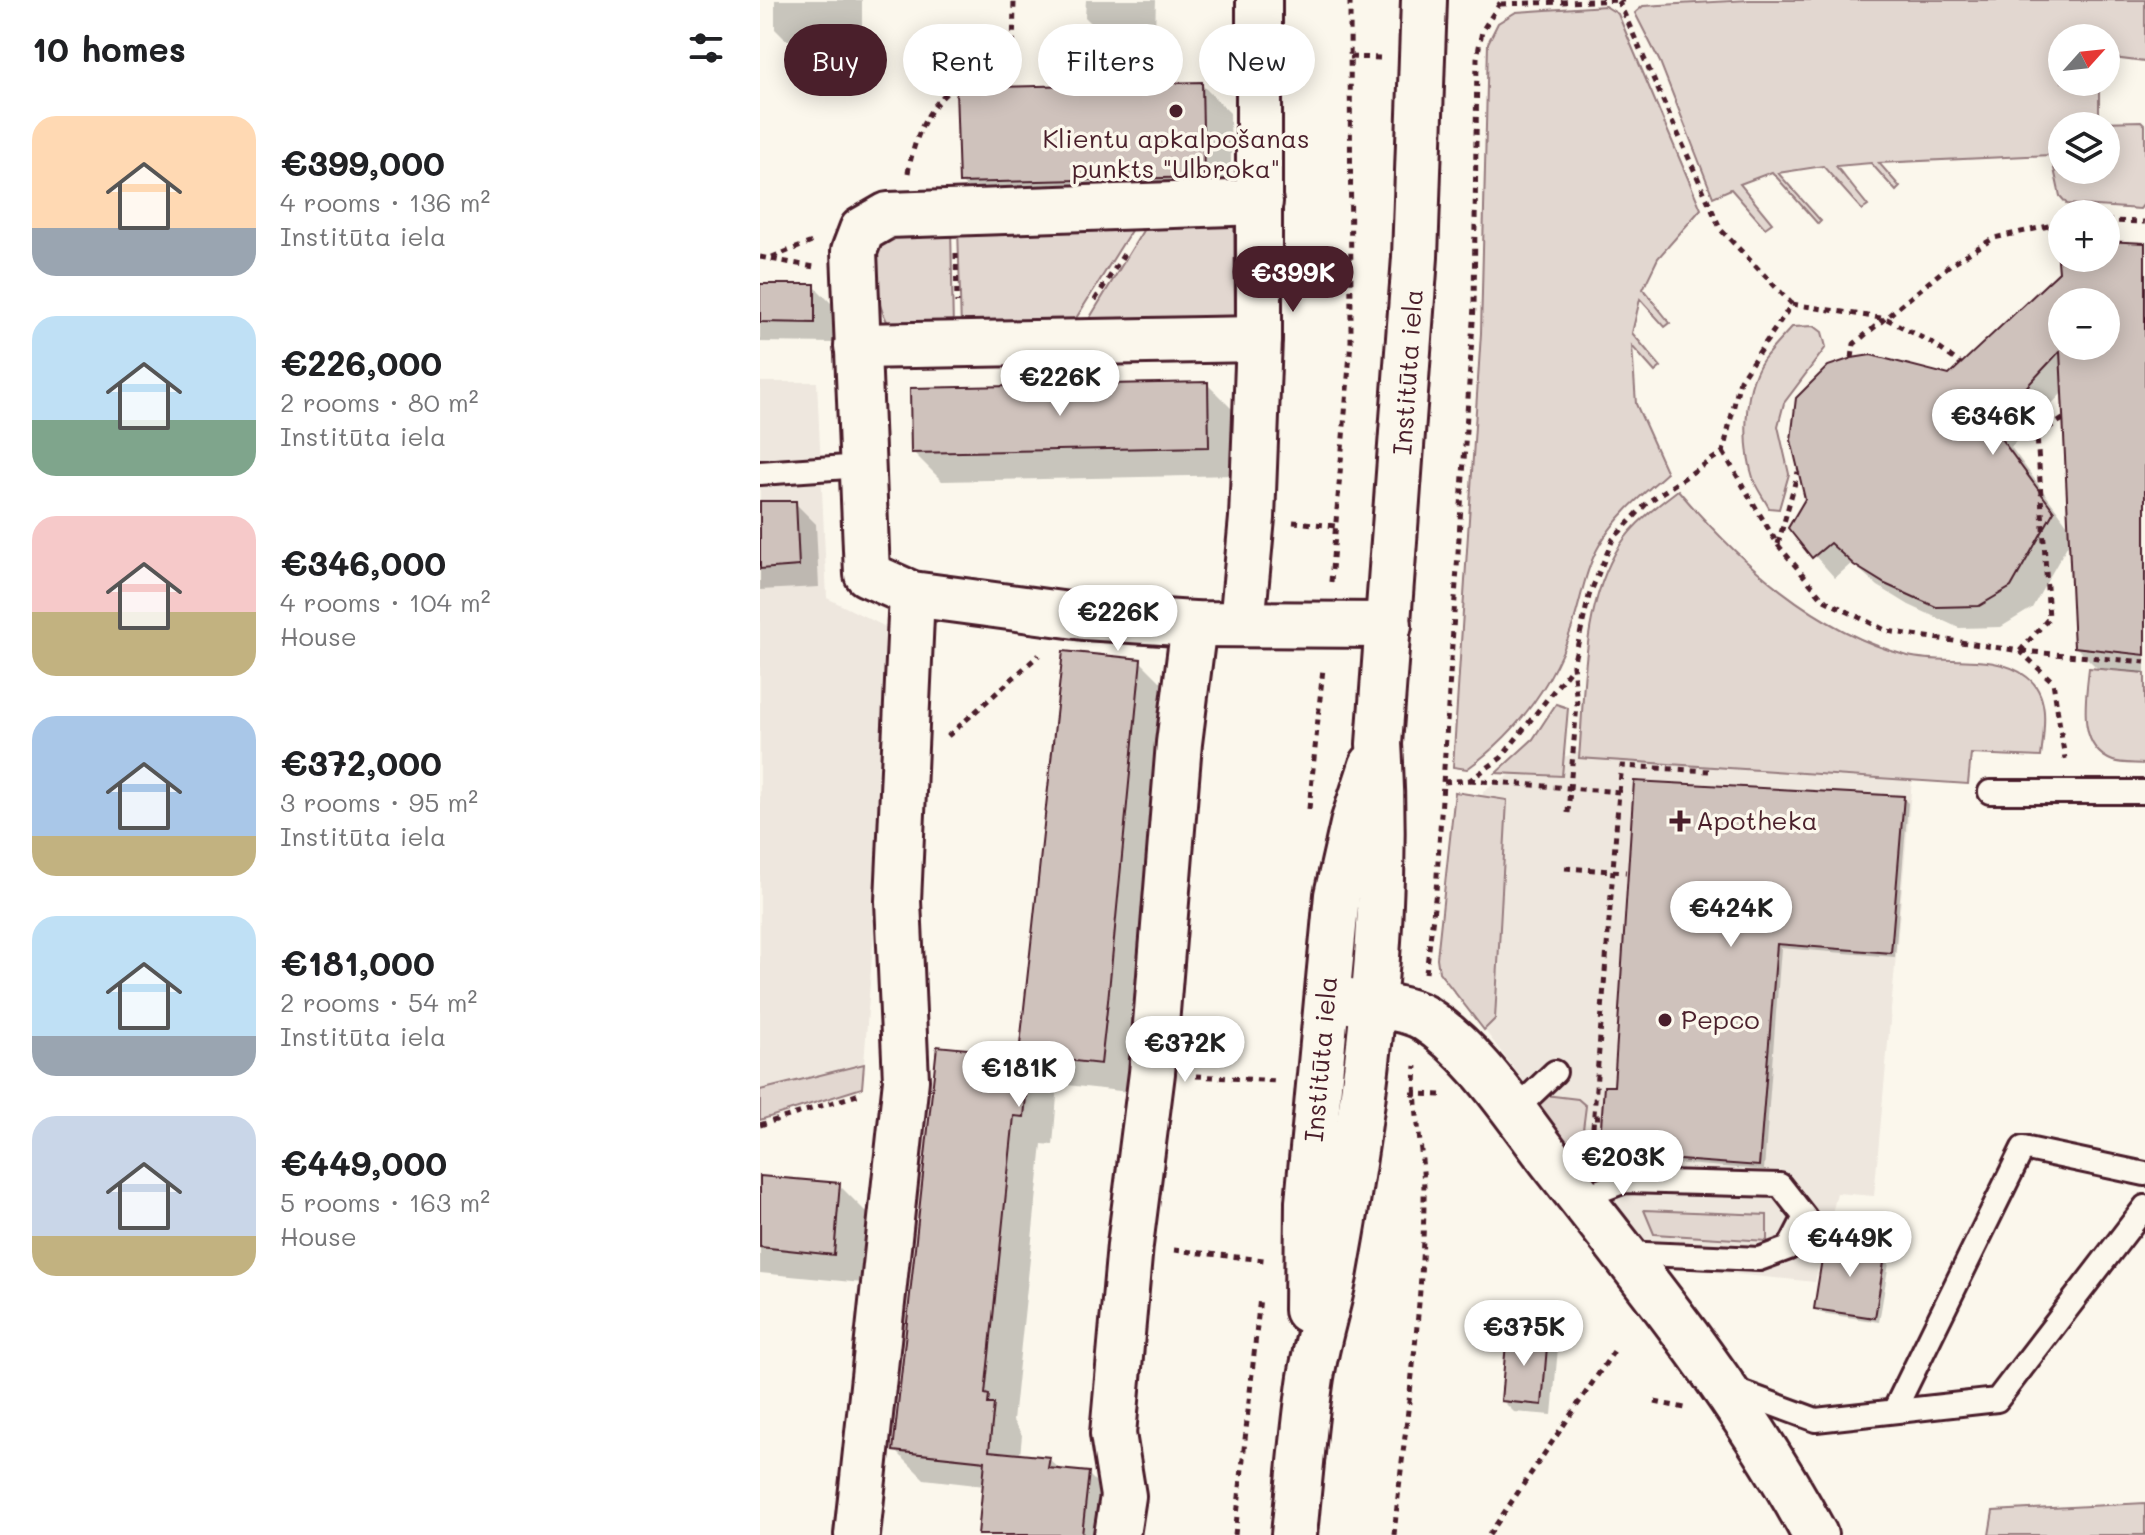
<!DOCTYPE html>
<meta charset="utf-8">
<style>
body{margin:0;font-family:Mali,sans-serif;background:#f2f2f2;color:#202124;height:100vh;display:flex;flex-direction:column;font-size:30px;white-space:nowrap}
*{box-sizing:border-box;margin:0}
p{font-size:26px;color:#757577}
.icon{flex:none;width:44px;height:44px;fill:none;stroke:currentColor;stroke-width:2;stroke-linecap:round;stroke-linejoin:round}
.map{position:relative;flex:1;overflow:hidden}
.panel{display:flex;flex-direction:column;background:#fff;width:760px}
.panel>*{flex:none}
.banner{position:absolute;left:24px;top:24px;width:760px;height:72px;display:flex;gap:16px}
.needle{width:52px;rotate:63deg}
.buttons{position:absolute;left:1288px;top:24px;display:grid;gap:16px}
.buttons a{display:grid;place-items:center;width:72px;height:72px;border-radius:50%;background:#fff;box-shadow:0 4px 20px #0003;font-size:40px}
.price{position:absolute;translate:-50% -68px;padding:0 18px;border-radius:28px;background:#fff;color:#222;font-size:26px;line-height:52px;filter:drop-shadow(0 2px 4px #0008)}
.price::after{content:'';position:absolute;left:50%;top:48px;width:24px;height:18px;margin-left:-12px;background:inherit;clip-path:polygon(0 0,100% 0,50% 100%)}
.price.current{background:#4a1f2b;color:#fff}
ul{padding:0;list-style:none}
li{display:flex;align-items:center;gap:24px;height:200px;padding:0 32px}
li span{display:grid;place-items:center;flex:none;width:224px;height:160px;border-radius:24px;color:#555}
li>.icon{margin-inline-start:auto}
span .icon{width:96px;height:96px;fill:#fffc;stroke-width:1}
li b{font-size:34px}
h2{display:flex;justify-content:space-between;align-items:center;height:96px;padding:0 32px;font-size:34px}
.tag{padding:0 28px;border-radius:36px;background:#fff;box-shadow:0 4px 20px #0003;font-size:28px;line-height:72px}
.tag.current{background:#4a1f2b;color:#fff}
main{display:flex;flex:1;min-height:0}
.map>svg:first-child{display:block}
.built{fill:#eee7de}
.green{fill:#e2d7d0;stroke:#967b7e;stroke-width:2;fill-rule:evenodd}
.shadow{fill:#0003;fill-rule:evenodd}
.building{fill:#cfc2bc;stroke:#4a1f2b;stroke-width:2;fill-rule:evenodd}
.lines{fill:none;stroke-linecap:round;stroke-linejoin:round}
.service-casing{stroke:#4a1f2b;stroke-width:28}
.minor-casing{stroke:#4a1f2b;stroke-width:50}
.primary-casing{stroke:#4a1f2b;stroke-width:50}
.path{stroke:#4a1f2b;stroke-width:5;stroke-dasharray:6 6;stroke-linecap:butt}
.service{stroke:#fbf7ec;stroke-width:22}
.minor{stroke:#fbf7ec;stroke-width:44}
.primary{stroke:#fbf7ec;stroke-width:44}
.poi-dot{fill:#4a1f2b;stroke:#fbf7ec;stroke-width:3}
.labels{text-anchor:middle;stroke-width:7;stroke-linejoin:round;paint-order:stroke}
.poi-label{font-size:26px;fill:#4a1f2b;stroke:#fbf7ec;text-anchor:start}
.street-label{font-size:26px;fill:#4a1f2b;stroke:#fbf7ec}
</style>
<main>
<section class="panel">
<h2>10 homes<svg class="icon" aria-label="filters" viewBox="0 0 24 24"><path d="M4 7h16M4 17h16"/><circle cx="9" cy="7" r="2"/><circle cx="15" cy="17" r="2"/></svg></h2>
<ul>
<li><span style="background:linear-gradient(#ffd9b3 70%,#9aa5b1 0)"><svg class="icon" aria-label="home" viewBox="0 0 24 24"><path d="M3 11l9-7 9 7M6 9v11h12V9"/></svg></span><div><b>€399,000</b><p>4 rooms · 136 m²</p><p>Institūta iela</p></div></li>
<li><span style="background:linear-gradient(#bfe0f5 65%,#7fa58c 0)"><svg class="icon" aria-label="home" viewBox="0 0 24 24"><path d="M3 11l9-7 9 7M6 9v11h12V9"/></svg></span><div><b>€226,000</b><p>2 rooms · 80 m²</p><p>Institūta iela</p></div></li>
<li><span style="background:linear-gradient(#f6c9c9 60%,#c2b280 0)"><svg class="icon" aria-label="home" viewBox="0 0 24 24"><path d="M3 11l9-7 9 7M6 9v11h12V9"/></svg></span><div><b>€346,000</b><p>4 rooms · 104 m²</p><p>House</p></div></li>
<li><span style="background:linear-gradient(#a9c7e8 75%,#c2b280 0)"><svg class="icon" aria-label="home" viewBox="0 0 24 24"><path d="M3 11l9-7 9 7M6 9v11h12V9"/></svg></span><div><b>€372,000</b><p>3 rooms · 95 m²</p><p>Institūta iela</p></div></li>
<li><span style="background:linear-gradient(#bfe0f5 75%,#9aa5b1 0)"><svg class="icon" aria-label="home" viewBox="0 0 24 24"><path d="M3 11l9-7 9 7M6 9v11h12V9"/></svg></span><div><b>€181,000</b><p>2 rooms · 54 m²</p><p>Institūta iela</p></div></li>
<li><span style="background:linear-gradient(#c9d6e8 75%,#c2b280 0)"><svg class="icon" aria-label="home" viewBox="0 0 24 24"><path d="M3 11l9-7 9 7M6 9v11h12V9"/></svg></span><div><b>€449,000</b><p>5 rooms · 163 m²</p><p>House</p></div></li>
</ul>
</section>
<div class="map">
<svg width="1385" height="1535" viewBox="0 0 1385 1535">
<rect width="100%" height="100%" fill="#fbf7ec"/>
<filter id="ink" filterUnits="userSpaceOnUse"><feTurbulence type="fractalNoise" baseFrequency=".0125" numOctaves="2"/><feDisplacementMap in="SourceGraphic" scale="16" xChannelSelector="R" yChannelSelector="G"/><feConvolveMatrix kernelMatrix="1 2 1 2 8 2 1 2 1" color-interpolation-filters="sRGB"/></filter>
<g filter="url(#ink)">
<g class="built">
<polygon points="0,382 57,382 67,598 136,632 104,1064 0,1090"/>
<polygon points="853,742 1153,769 1114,1196 1077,1193 1055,1282 906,1267 713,1015 723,791 757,771"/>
</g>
<g class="green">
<path d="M989,0H1385V62L1346,57V38H1302V82H1339V122L1381,121L1385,125V203L1380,209L1307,204L1300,196L1291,155L1119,163L1140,187L1136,191L1111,163L1076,166L1108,206L1102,210L1063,166L1018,173L1061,221L1058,224L1012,172L980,184L1012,223L1005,228L971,189L953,197L900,62L875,13L883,6ZM1302,126H1346V170H1302Z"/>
<path d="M845,6L858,14L941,209L898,258L883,289L910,323L905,327L880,299L872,333L901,367L895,372L872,346L876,404L907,473C882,495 857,515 840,544C825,570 822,596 813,624C793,685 758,732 707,769L693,767L721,333L728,43L738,23L756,12Z"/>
<polygon points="390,219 474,220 475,321 326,324"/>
<polygon points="377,221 313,323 201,329 198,227"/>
<path d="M191,227L193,330L128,323C113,298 104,242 141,229C155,224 177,227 191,227Z"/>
<path d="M1054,326L1062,332L1066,347L1024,403L1018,426L1029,474L1019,509L1009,508C1005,500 998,491 994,481C983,448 982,391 1003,360C1011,349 1022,338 1032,327Z"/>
<path d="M918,490C979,562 1055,631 1148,656C1185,665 1236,652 1267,677C1291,695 1284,731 1281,757L1211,754L1208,784L819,758C825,690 821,606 860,545C874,523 897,506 918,490Z"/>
<path d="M1329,668L1385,673V764C1376,763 1361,764 1353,761C1316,747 1326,698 1329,668Z"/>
<polygon points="796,704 808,708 802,776 736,773 773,739"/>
<polygon points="695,792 747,800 735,1019 724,1030 679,972 677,958"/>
<polygon points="104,1064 102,1088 0,1120 0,1090"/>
<polygon points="785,1095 818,1099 826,1106 820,1153 816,1157 776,1106"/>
<polygon points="884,1210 1007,1215 1007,1241 894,1234"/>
<polygon points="1385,1503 1385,1535 1229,1535 1233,1511"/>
</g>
<g class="shadow">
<polygon points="15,0 102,0 102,40 26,40 15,29"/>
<polygon points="326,0 396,0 395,31 336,28 325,17"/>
<polygon points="441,84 470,113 472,206 230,211 201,182"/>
<path d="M1302,240V258H1346V243L1385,245V673L1337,668L1315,646L1311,539L1272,608L1241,627L1199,628L1149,605L1118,586L1092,563L1075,578L1030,528L1301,273ZM1302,302H1346V346H1302ZM1304,391L1310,528L1251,447Z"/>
<polygon points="54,286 75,307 75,343 0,342 0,287"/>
<polygon points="447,384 476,413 477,475 182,481 153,452"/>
<polygon points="0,503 35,503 56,524 59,587 0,590"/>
<polygon points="380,661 409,690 369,1092 298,1084 293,1145 282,1144 253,1421 262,1435 260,1456 289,1459 302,1471 328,1474 357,1503 354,1535 220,1535 225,1486 164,1479 135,1450 261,1057"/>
<polygon points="1143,798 1148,803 1135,957 1021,948 1004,1170 846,1158 841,1153 856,1089"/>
<polygon points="0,1178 79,1185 108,1214 102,1283 0,1273"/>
<polygon points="1125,1252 1130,1257 1119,1322 1061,1313 1056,1308"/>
<polygon points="787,1337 798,1348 792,1415 754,1412 743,1401"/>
</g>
<g class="building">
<polygon points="442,82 444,177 199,183 196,88"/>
<path d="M1296,238H1302V258H1346V241L1385,243V655L1314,647L1300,351L1231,425L1294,511L1251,587L1219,606L1176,607L1125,584L1094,565L1070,543L1052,558L1028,528L1045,499L1031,440L1036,398L1068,366L1092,358L1111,355L1189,375L1299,272ZM1302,302H1346V346H1302Z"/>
<polygon points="0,284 55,284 55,323 0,322"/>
<polygon points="448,382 449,447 151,453 150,388"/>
<polygon points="0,501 36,501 39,566 0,569"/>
<polygon points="303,651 381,659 348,1001 341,1064 270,1056 264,1117 254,1116 225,1394 229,1395 228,1404 234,1404 229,1451 290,1457 288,1468 329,1472 322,1535 218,1535 225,1461 133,1451 177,1046 259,1054"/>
<polygon points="874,781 1144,796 1131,953 1017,944 999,1166 839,1154 844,1086 854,1086"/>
<polygon points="0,1176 80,1183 74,1255 0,1247"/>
<polygon points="1065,1240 1126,1250 1115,1318 1054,1309"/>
<polygon points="747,1331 788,1335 782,1405 741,1401"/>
</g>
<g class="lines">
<g class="service-casing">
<g id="service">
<polyline points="0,473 102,466"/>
<polyline points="1230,792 1385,792"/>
<polyline points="753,1112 795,1072"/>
<polyline points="821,1198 865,1181 1020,1185 1045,1217 1029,1248 999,1259 863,1253"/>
<polyline points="972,1389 1056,1420 1237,1400 1385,1207"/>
<polyline points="1134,1411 1263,1148 1385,1174"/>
</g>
</g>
<g class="minor-casing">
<g id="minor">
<polyline points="500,202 128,215 102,230 94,251 107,574 152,594 324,617 434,624 629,625"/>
<polyline points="97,346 499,339"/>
<polyline points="482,624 492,518 499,339 499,0"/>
<path d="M576,999C599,1003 645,1006 664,1018C717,1052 755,1114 793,1163C887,1282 983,1401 1055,1535"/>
<polyline points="97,1535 146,1080 138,901 152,594"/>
<polyline points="357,1535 363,1496 353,1434 370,1245 392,1073 419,743 434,624"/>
</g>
</g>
<g class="primary-casing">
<g id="primary">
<polyline points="547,1310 548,1202 577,895 594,820 612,765"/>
<path d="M534,1535C539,1485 543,1434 550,1384C555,1346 568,1308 575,1271C606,1100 630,917 619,744L655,257L664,0"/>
</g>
</g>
<g class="path">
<polyline points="741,4 864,0"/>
<polyline points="590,57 620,58"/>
<path d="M148,173C160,106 190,78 253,59L254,0"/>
<polyline points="1346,221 1385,222"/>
<polyline points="196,253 197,303"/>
<polyline points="0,257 54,267"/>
<polyline points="12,257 52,242"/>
<polyline points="335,300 366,251"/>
<polyline points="1032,304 1127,319 1172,343 1201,364"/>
<polyline points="1092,358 1094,344 1191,264 1234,238 1302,223"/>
<polyline points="963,452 1018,545 1064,600 1127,631 1260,651 1293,682 1305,759"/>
<polyline points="533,522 576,526"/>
<polyline points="1018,544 1038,472"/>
<polyline points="571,582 591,341 590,0"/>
<polyline points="1260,651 1289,618 1277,435 1303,419"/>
<polyline points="1261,651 1385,662"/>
<polyline points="188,736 279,655"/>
<polyline points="710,780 859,792 832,1140"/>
<polyline points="684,782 710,780 741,758 813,666"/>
<polyline points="859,792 862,766 949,771"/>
<polyline points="549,809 563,668"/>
<polyline points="808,813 817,704 813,665 829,596 853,539 888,502 963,452 980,380 1032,304 961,230 858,0"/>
<polyline points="805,868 866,872"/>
<polyline points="666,973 676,891 714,306 717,58 722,31 742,0"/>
<polyline points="436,1076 518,1081"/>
<polyline points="651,1094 685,1095"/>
<polyline points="834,1117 842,1117"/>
<polyline points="0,1125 103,1093"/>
<polyline points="414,1250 504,1260"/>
<polyline points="895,1402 925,1408"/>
<polyline points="475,1535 500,1297"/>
<path d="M634,1535C645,1424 663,1312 664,1200C665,1155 652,1111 656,1066"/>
<polyline points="729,1535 854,1351"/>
</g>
<use href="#service" class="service"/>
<use href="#minor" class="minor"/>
<use href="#primary" class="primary"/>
</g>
</g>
<g class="poi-dot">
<circle cx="416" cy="111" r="8"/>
<path d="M916 809h8v8h8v8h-8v8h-8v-8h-8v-8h8z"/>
<circle cx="905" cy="1020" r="8"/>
</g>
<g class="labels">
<g class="poi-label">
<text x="416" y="148" text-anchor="middle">Klientu apkalpošanas<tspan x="416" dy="30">punkts "Ulbroka"</tspan></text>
<text x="936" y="830">Apotheka</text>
<text x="921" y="1029">Pepco</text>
</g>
<g class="street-label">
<text transform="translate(648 372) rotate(-86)" y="9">Institūta iela</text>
<text transform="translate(561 1059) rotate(-85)" y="9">Institūta iela</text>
</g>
</g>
</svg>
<div class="buttons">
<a><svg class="needle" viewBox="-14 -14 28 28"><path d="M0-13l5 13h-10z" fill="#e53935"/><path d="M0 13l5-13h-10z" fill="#757577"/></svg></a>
<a><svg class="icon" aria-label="layers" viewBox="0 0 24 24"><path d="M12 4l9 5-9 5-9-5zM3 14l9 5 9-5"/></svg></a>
<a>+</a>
<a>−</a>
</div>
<b class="price current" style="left:533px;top:314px">€399K</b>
<b class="price" style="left:300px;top:418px">€226K</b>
<b class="price" style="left:1233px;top:457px">€346K</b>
<b class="price" style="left:358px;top:653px">€226K</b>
<b class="price" style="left:971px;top:949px">€424K</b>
<b class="price" style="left:425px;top:1084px">€372K</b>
<b class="price" style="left:259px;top:1109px">€181K</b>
<b class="price" style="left:863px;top:1198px">€203K</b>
<b class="price" style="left:1090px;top:1279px">€449K</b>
<b class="price" style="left:764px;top:1368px">€375K</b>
<div class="banner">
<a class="tag current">Buy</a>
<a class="tag">Rent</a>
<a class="tag">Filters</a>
<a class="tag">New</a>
</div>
</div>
</main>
